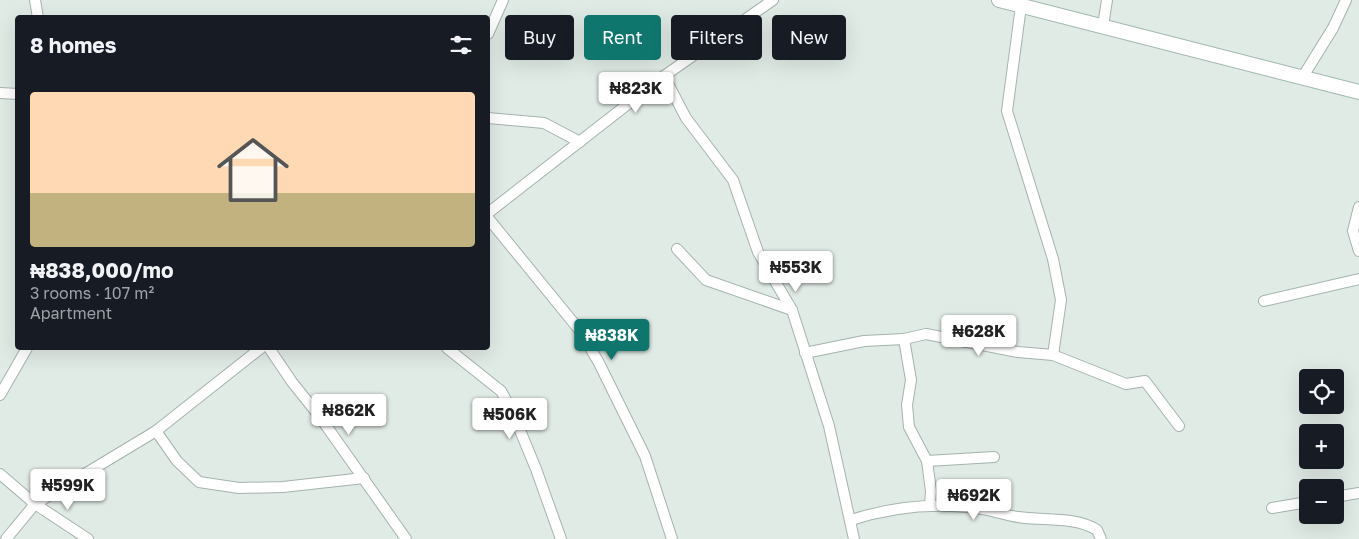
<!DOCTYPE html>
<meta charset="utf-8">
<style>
body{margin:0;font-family:"Golos Text",sans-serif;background:#242831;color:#f1f3f6;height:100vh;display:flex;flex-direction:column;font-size:19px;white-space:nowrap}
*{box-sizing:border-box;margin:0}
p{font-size:16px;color:#9ea1a6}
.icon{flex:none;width:28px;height:28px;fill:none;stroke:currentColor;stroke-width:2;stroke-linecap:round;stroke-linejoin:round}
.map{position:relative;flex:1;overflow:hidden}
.details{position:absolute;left:15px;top:15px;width:475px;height:335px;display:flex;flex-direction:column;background:#171b24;border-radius:5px;box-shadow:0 5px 20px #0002}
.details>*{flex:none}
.hud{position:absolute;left:505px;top:15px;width:475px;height:45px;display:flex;gap:10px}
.buttons{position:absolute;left:1299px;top:369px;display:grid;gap:10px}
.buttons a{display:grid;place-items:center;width:45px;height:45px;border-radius:5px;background:#171b24;box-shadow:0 5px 20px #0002;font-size:25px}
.price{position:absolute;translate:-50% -42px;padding:0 11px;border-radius:5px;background:#fff;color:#222;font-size:16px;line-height:32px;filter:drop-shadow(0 1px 2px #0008)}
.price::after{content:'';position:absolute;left:50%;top:30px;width:15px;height:11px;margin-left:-8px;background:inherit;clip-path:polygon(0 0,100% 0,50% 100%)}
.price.active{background:#0f766e;color:#fff}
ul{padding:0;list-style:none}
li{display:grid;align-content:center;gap:10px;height:265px;padding:0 15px}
li span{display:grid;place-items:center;height:155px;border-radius:5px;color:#555}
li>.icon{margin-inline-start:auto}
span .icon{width:90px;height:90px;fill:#fffc;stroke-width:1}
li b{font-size:21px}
h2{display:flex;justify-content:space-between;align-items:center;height:60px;padding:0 15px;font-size:21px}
.pill{padding:0 18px;border-radius:5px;background:#171b24;box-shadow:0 5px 20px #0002;font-size:18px;line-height:45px}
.pill.active{background:#0f766e;color:#fff}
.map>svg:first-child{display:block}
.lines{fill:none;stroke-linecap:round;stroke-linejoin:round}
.street-casing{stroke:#a4b3ad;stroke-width:12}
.secondary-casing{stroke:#a0b6ae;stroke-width:16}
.street{stroke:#fff;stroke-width:10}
.secondary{stroke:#fff;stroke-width:14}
</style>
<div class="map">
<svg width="1359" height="539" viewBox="0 0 1359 539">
<rect width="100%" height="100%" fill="#e1ebe6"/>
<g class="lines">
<g class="street-casing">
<g id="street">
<polyline points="35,0 38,18"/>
<polyline points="1021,6 1007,111 1053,259 1061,300 1053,355"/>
<polyline points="1103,26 1107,0"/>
<polyline points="488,34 503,0"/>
<polyline points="664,76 686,118 733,180 758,252 792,310 829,426 854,539"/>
<polyline points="1302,78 1333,28 1346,0"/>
<polyline points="0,93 18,94"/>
<polyline points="488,118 544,123 580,142"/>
<polyline points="1359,207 1353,231 1359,251"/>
<polyline points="488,213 664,76 773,0"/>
<polyline points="488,218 581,332 599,363 645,456 672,539"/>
<polyline points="677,249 706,280 792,310"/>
<polyline points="1264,301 1359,279"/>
<polyline points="904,339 926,334 1018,352 1053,355 1126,384 1145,381 1179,426"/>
<polyline points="269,348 292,382 320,417 406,539"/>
<polyline points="447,348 501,391 512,411 536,469 561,539"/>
<polyline points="805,353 864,341 904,339 911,380 907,405 909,427 927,461 931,491 930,505"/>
<polyline points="0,395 27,348"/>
<polyline points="156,431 177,461 199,482 239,488 283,487 364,478"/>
<polyline points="927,461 994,457"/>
<polyline points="0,474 35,504 88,539"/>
<polyline points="1335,497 1359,493"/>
<polyline points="1272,508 1308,502"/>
<path d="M851,520C895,506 942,502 988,510C998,512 1008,516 1018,517C1043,521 1075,516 1097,530L1101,539"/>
<polyline points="6,539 35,504 156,431 261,348"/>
</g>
</g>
<g class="secondary-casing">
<polyline id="secondary" points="999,0 1359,92"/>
</g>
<use href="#street" class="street"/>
<use href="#secondary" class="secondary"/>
</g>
</svg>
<div class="buttons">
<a><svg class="icon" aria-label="locate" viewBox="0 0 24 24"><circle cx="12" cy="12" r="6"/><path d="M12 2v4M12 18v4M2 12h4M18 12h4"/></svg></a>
<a>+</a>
<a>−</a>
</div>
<b class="price" style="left:636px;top:114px">₦823K</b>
<b class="price" style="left:796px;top:293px">₦553K</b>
<b class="price" style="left:979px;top:357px">₦628K</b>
<b class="price active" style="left:612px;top:361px">₦838K</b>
<b class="price" style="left:349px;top:436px">₦862K</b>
<b class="price" style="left:510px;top:440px">₦506K</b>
<b class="price" style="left:68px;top:511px">₦599K</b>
<b class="price" style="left:974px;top:521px">₦692K</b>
<div class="hud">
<a class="pill">Buy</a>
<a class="pill active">Rent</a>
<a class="pill">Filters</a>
<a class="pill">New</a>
</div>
<section class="details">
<h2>8 homes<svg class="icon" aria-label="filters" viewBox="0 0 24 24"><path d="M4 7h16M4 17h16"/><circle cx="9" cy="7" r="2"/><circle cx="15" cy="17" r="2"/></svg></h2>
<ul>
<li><span style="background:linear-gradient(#ffd9b3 65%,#c2b280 0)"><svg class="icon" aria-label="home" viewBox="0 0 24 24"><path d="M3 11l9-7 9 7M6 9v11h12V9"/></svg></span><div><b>₦838,000/mo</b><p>3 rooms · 107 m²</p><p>Apartment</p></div></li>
</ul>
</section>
</div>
